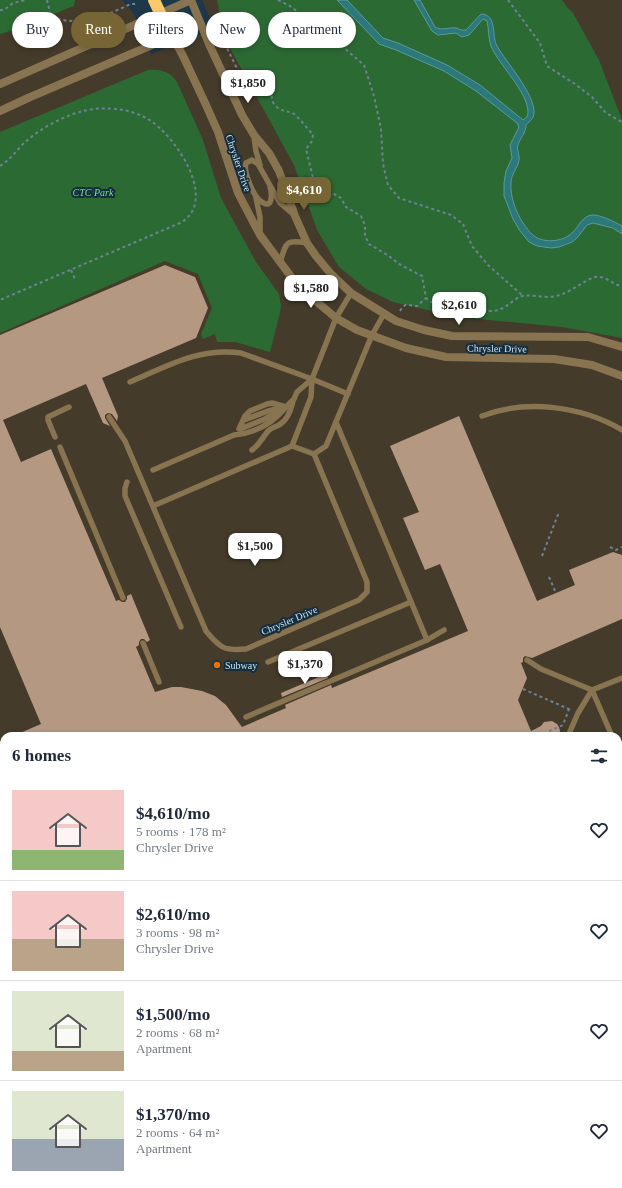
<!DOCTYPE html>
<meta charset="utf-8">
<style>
body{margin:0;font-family:"Times New Roman",serif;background:#f6f6f7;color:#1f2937;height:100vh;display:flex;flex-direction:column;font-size:15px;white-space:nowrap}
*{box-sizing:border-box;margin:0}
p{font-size:13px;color:#747a83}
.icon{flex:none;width:22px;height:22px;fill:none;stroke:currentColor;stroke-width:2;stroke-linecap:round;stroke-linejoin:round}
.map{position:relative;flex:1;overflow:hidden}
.details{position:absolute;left:0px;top:732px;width:622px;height:456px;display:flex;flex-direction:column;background:#fff;border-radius:12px 12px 0 0;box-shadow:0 2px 6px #0003}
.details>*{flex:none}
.guide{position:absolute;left:12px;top:12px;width:400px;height:36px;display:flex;gap:8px}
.price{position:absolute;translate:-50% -34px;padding:0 9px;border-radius:8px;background:#fff;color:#222;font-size:13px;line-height:26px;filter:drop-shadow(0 1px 2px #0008)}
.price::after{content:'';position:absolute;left:50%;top:24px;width:12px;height:9px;margin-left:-6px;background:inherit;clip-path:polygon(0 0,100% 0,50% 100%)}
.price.selected{background:#786536;color:#fff}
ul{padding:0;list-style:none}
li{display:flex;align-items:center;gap:12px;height:100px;padding:0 12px}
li+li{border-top:1px solid #e0e1e3}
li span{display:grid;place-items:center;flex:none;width:112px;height:80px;border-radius:0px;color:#555}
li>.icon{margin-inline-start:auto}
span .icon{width:48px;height:48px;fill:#fffc;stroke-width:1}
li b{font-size:17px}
h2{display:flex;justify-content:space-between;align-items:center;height:48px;padding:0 12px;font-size:17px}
.chip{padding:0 14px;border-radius:18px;background:#fff;box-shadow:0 2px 6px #0003;font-size:14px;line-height:36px}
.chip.selected{background:#786536;color:#fff}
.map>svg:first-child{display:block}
.commercial{fill:#453b2b;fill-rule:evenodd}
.green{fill:#2c6a34}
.water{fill:#2b797b;stroke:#5d989d}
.building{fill:#b59882}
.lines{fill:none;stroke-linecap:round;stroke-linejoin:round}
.path{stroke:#6d8292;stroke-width:2;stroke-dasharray:3 3;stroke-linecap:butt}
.service{stroke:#887450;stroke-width:5.5}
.minor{stroke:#887450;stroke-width:8}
.motorway{stroke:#fbc96c;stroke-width:12}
.food-dot{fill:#e8710a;stroke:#122e3f;stroke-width:1.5}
.labels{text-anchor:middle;stroke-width:4;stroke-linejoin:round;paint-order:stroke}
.street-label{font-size:10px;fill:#d1e0ec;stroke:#122e3f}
.park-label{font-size:10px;font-style:italic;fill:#7ee088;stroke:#122e3f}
.poi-label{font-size:10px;fill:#d1e0ec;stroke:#122e3f;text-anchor:start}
</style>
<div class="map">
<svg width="622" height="1188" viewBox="0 0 622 1188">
<rect width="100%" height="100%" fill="#1d384a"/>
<path class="commercial" d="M0,0H122L134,14L151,54L215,29L202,0H622V1188H0ZM4,736H618V1184H4Z"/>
<g class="green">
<path d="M0,0H75L74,6C49,15 26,27 0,34Z"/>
<polygon points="217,0 562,0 567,7 573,13 599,60 622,120 622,338 562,327 458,317 393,302 366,289 339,267 317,230 294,165 225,39"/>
<path d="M148,70C160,69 170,71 177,82L203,140L221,198L256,262L279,294L281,306L280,313L270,352L235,342H217L215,334L203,339L201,334L212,308L198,274L165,261L0,333V132Z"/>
<polygon points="4,963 4,1184 216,1184 208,1188 0,1188 0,965"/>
</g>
<path class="water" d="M337,0H347L383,38L398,43L447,65L480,85L523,120C526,118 528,116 528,113C529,93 498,64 491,46C488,38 489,29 487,21L483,19L469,35L462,37L456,33L438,35L432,31L414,0H420L435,27C442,31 449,27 456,28C460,29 461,31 466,30L481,14C498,15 491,35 497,46C506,62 535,94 534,113C534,118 530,121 526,125C526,133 520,138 518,145C516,149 520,155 519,160C518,168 511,174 511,183C510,197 516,212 523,223C526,227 529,232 533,235C543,244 564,242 573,232C579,226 583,215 593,215C601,215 615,222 622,226V234L613,228L593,223L587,225L577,238L572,242L559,247L551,248L537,246L529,242L520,231L513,219L504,196V183L506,171L512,158L510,145L519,127L517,123L476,91L444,71L396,50L379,44Z"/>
<g class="building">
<polygon points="165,265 195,277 208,308 196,338 102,378 118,416 117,421 112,414 108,413 105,415 105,418 110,426 103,423 86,384 3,420 21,462 51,449 116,601 119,600 122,602 125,602 127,599 127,596 131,594 150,640 147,642 144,639 141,639 139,642 139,645 136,647 155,692 172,687 181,687 202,691 215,696 226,705 242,727 286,708 285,705 331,685 332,688 468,631 440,564 425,570 403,518 419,512 390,446 459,416 537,601 575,585 569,570 613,552 622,555 622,619 532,658 525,656 523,658 523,662 521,663 527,678 518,700 531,731 541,726 544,722 552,721 557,724 559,727 560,731 559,736 13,736 41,724 0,627 0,335"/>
<polygon points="326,674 328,678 282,697 281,693"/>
</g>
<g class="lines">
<g class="path">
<polyline points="47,0 51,16 53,18 68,21 92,20 99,18 131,4 138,4"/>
<polyline points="278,0 290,6 337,42 364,65 374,96 381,129 383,164 388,185 399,198 451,215 463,224 472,246 488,265 523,296"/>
<polyline points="508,0 540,43 547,66 575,84 592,97 606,113 622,122"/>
<polyline points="0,10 4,10 13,3 25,0"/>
<path d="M220,39L226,46L244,83C251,87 258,82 265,86C274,90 270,98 274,104C280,112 287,110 294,114C298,117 309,130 313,135L312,141L306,149L313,178L319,185L341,198L346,207L349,209L361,216L365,225V236L369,244L389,256L399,264L422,276L426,298L431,302C440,303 449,301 459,303C468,305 478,310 489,311C502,312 509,303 519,297C528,293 544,299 556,296C570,293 581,282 595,277C606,275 612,285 622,286"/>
<path d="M0,166C9,160 15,153 22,145C39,129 61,117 83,111C103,106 129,108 148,119C175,135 220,201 180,223L0,300"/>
<polyline points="71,270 75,279"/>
<path d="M400,311C406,301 408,306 417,306L426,298"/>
<polyline points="610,547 616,550 622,547"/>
<polyline points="542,556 559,512"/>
<polyline points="549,577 556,593"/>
<polyline points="523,689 571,710"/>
<polyline points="538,736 563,725 569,709"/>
<polyline points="544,1184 545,1185"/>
<polyline points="102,1188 103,1184"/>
<polyline points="157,1188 162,1184"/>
</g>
<g class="service">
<polyline points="254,137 256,151 260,165"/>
<polyline points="225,150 236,161 245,174"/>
<path d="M270,187C272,193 273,210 262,202C254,198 243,172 246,163L252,160L258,164L280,203L293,214"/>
<polyline points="256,198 260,217 260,233"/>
<path d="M280,263C286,243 285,239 307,243"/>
<path d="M130,382C167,366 200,347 241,353L312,379L348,394"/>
<path d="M482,416C526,399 582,406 622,430"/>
<path d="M109,417L125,441L206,631C220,648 224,651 246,649L359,600L367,592V582L314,454L292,446L153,506"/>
<polyline points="244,420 268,411 280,408"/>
<polyline points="336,422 427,640"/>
<polyline points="239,429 245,416 250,411 267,404 272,403 286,407"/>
<polyline points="240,429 265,419 286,407 294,399 297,392 312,379"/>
<polyline points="55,437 48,420 48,417 69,407"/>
<polyline points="292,446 311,397 312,379 336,318 351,293"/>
<polyline points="60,447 123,598"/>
<path d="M252,450C261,443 262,438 268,431C271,428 275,427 279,425C288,420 291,410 293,401"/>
<polyline points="314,454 326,446 372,335 384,314"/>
<path d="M153,470L234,435C255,433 273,423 286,407"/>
<polyline points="127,482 125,488 125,496 181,627"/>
<polyline points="143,643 159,682"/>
<polyline points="527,660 541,669 592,690 622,678"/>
<polyline points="268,662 411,602"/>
<polyline points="592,690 612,736"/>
<polyline points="246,717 427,640 444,630"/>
<polyline points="568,736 578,713 592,690"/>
<polyline points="618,750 622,759"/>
<polyline points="0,772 4,781"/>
<polyline points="618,807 622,805"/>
<polyline points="0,998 4,998"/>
<polyline points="618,1084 622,1082"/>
<polyline points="430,1184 431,1188"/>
<polyline points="448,1184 449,1188"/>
<polyline points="475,1184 477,1188"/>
<polyline points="525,1184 527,1188"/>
</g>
<g class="minor">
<polyline points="191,0 209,44 242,115 254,135 269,153 279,171 295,216 307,243 316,256 331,274 351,293 396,321 424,330 452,336 588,337 622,347"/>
<polyline points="160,13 183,56 206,105 218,132 238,193 260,235 298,286 336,318 357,330 406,348 446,357 554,359 592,365 622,376"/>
<polyline points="0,84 191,0"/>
<polyline points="0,111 28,98 201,24"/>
</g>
<polyline class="motorway" points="154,0 160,13"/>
</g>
<circle class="food-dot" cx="217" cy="665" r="4"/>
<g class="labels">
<g class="street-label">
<text transform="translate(239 163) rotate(71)" y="4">Chrysler Drive</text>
<text transform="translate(497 348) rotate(1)" y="4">Chrysler Drive</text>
<text transform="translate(289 620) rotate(-23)" y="4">Chrysler Drive</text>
</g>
<g class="park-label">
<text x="93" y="196">CTC Park</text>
</g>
<g class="poi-label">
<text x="225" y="669">Subway</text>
</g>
</g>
</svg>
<b class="price" style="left:248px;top:104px">$1,850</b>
<b class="price selected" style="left:304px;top:211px">$4,610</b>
<b class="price" style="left:311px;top:309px">$1,580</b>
<b class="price" style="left:459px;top:326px">$2,610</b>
<b class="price" style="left:255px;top:567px">$1,500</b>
<b class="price" style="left:305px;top:685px">$1,370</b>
<div class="guide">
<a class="chip">Buy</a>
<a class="chip selected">Rent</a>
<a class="chip">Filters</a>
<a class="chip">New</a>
<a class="chip">Apartment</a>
</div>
<section class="details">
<h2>6 homes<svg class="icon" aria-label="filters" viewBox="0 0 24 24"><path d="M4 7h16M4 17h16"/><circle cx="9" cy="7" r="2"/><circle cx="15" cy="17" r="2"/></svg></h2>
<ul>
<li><span style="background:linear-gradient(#f6c9c9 75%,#8fb573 0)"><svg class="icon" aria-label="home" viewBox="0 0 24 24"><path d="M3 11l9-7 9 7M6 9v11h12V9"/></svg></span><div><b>$4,610/mo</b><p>5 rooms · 178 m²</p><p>Chrysler Drive</p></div><svg class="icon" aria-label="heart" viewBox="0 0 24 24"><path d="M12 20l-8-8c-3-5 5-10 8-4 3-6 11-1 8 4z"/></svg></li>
<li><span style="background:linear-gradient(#f6c9c9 60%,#b9a48a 0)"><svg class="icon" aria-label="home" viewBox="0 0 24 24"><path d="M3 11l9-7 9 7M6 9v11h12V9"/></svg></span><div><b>$2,610/mo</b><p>3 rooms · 98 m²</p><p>Chrysler Drive</p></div><svg class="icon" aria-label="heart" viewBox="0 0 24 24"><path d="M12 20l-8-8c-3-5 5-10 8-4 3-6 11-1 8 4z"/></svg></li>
<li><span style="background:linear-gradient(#dfe7d0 75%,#b9a48a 0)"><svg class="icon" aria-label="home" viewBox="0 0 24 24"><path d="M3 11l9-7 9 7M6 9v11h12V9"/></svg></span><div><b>$1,500/mo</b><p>2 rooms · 68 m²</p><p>Apartment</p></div><svg class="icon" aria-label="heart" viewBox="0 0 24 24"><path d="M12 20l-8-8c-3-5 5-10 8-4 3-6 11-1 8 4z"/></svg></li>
<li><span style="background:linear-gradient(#dfe7d0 60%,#9aa5b1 0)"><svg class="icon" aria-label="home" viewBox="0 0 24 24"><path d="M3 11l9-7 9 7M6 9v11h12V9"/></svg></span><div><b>$1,370/mo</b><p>2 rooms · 64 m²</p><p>Apartment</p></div><svg class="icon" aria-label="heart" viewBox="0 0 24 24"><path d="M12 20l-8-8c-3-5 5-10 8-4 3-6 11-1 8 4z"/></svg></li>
</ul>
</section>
</div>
